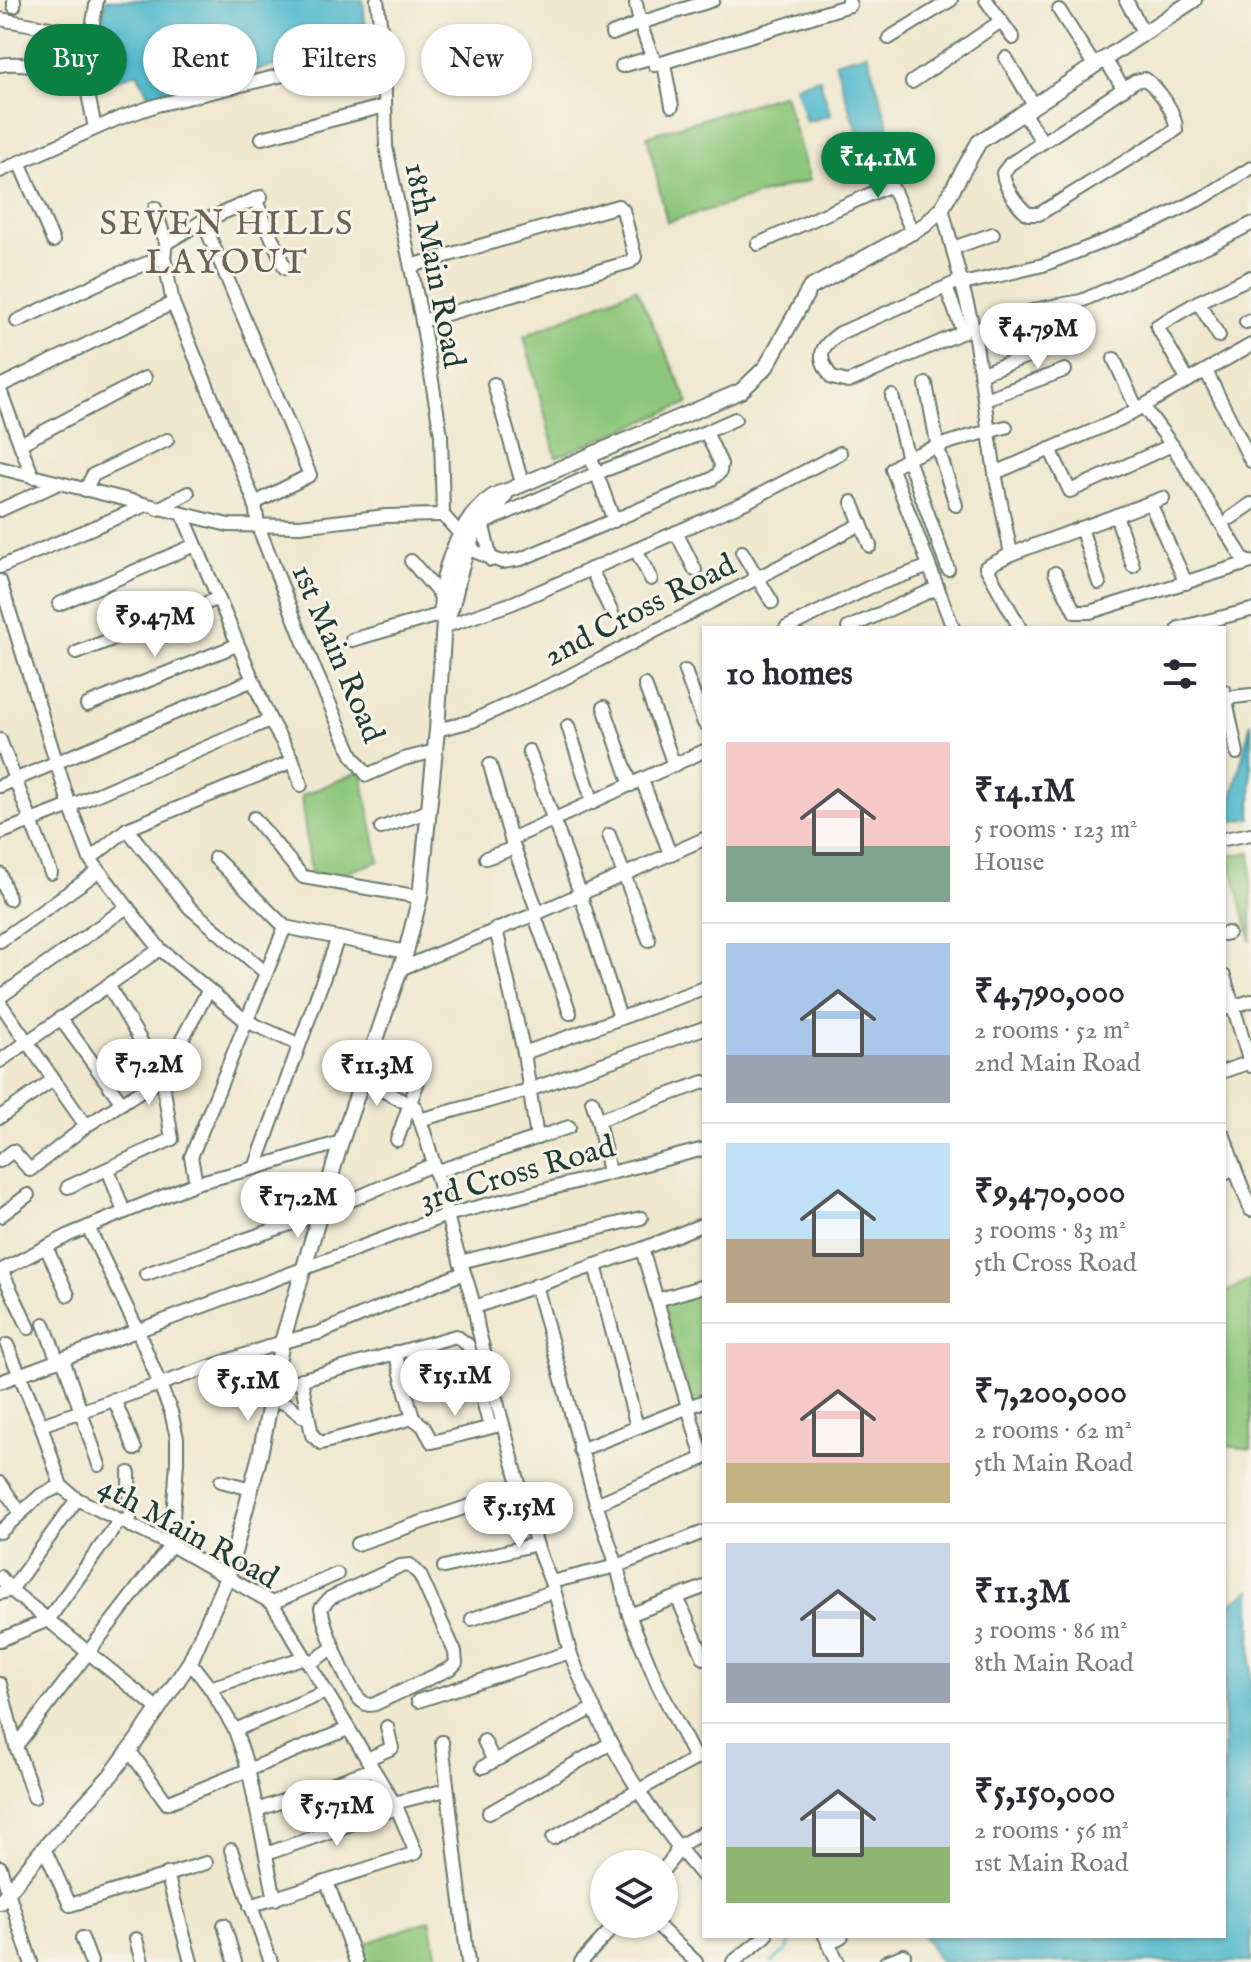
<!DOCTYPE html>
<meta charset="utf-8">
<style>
body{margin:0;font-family:"IM FELL English",serif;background:#f7f7f7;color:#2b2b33;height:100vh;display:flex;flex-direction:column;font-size:30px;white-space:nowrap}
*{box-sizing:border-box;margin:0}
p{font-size:26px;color:#7c7c81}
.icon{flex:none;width:44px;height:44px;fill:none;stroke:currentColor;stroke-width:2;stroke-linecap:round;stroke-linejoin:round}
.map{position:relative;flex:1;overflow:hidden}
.side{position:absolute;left:702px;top:626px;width:524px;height:1312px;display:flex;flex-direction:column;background:#fff;border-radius:0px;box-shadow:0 2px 6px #0004}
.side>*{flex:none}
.hud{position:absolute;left:24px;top:24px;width:558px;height:72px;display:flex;gap:16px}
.controls{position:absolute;left:590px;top:1850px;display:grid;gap:16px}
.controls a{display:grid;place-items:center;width:88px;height:88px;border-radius:50%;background:#fff;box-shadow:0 2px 6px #0004;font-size:40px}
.price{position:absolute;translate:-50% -68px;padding:0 18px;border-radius:28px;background:#fff;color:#222;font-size:26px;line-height:52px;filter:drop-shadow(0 2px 4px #0008)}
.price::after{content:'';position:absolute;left:50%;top:48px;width:24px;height:18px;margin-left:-12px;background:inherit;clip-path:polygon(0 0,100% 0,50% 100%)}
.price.on{background:#0b8043;color:#fff}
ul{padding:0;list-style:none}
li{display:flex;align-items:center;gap:24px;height:200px;padding:0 24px}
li+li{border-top:2px solid #e1e1e2}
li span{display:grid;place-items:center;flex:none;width:224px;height:160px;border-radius:0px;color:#555}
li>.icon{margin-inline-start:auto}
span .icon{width:96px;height:96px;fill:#fffc;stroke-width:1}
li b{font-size:34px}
h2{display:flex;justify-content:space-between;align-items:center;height:96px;padding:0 24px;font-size:34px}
.tag{padding:0 28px;border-radius:36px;background:#fff;box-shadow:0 2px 6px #0004;font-size:28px;line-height:72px}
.tag.on{background:#0b8043;color:#fff}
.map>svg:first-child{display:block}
.green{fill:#8dc67a;stroke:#568257;stroke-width:2}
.water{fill:#4fb8cc;stroke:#377a80;stroke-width:2}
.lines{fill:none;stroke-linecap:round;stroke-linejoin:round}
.stream{stroke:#4fb8cc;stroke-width:3}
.minor-casing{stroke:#68796a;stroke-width:16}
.major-casing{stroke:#68796a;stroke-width:18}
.minor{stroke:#fff;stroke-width:12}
.major{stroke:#fff;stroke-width:14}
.labels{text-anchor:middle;stroke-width:6;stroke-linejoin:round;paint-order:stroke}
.street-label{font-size:32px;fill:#1f3d34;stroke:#f7f3e8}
.neighbourhood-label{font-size:34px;letter-spacing:2px;fill:#6c6158;stroke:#f7f3e8}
</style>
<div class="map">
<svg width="1251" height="1962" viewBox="0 0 1251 1962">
<rect width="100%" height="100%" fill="#f7f3e8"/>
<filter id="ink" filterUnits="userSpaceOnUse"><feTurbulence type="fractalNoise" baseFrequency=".0125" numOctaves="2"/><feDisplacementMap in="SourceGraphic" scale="16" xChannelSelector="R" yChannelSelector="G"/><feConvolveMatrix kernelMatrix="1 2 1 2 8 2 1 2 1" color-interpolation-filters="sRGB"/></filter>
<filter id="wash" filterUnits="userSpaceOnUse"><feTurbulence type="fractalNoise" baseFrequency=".006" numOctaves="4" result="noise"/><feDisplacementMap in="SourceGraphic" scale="32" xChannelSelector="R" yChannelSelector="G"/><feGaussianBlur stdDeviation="1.8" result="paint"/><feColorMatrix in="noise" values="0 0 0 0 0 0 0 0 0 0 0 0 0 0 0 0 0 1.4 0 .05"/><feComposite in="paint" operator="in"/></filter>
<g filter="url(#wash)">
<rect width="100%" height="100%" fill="#efe8cf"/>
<g class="green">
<polygon points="784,94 810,180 667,222 647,136"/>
<polygon points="636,288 689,403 556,457 524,336"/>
<polygon points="361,771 379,861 329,879 311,873 301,796"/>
<polygon points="1251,852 1251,942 1229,856"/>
<polygon points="1251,1279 1251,1449 1224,1446 1224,1293"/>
<polygon points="704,1283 704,1397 690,1403 661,1297"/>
<polygon points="430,1920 438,1962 367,1962 361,1945"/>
</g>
<g class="water">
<polygon points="106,0 363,0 367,42 150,98 137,72 93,90 92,70"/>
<polygon points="867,53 889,127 858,136 835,62"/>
<polygon points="819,78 831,115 806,122 795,86"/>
<polygon points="1251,722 1251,818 1226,823"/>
<polygon points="1251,1590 1251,1962 940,1962 923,1936 1224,1936 1224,1608"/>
</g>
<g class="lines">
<polyline class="stream" points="772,1962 788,1949 792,1936"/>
</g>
</g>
<g filter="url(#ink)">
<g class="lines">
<g class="minor-casing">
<g id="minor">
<polyline points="14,0 14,6"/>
<polyline points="377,0 384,51 386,147 422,321 441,435 443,515 476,552 502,562 521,559 712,479 720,472 721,464 706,432 735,419"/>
<polyline points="713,0 640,23 655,65 850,5 848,0"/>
<polyline points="986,0 1013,38"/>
<polyline points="1126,0 1143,32"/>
<polyline points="1059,10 1094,65"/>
<polyline points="0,19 89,35"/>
<polyline points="612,34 640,23 636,4"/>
<polyline points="889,38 951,0"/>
<polyline points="1006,58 1034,105"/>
<polyline points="1104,58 1124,89"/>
<polyline points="664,64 672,106"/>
<path d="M0,65C29,59 58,74 85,82"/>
<polyline points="622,66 653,57"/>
<path d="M1145,79C1159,89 1176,112 1176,130L1039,214H1028C1016,204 1005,188 1003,173L1010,164L1135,81Z"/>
<polyline points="912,82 1001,21"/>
<polyline points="1023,113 1043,142"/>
<polyline points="95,128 84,74 97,0"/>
<polyline points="262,138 385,106"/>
<polyline points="876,152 913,233"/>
<polyline points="19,162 53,241"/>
<polyline points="0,171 117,119 157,105 384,51"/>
<polyline points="261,197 203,221 166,243 164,257 173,303 255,503 258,526 314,668 352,755 367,775 404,759 435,751"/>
<polyline points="255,199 285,268"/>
<polyline points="155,208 166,243"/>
<polyline points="942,208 974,331 995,473 1011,554 986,567 1020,628"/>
<polyline points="203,221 310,475 255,503"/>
<polyline points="758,244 891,185"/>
<polyline points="953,248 993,234"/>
<polyline points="411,266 618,206 623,210 635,257 630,262 422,321"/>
<polyline points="963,284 1043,265 1156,221 1206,196 1251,168"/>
<path d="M946,287L963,332L848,382L832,378C817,356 818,349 840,333L946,287L962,280"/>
<polyline points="1198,302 1219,336"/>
<polyline points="17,321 118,274 164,257"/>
<polyline points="1246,322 1251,320"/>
<polyline points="974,331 1038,309 1081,301 1212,244 1251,224"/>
<polyline points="1114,359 1137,409"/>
<polyline points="1206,371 1251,461"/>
<polyline points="982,373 1082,336"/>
<polyline points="1188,381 1157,326 1198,302 1251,277"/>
<polyline points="494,384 522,483"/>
<polyline points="926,384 938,448 956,505"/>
<polyline points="0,386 173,303"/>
<polyline points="0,390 20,444"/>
<polyline points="892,396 908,459 948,569"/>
<polyline points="985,399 1065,370"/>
<polyline points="1143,406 1172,445 1246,563"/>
<polyline points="1050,449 1070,491 1172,445"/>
<polyline points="590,455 614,521"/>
<polyline points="0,468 228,525 300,526 386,516 443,515"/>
<polyline points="995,473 1120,419 1251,345"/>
<polyline points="33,477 20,444 145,378"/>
<polyline points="85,490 93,475 167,440"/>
<polyline points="852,502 870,546"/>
<polyline points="1150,503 1186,583"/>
<polyline points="158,509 188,493"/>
<polyline points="0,510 59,483"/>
<polyline points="1116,515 1133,566"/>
<polyline points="1231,518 1251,504"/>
<polyline points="1081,528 1099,583"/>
<polyline points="676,532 695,570"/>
<polyline points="636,550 651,579"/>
<polyline points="742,552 772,602"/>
<polyline points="1011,554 1163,498"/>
<polyline points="491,560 483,526 486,522 597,473 706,432"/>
<polyline points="411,561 443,598"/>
<polyline points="0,567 144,506"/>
<polyline points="591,569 612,613"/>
<polyline points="1055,573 1075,612 1090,612 1251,562"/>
<polyline points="0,581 70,806 90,859 160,949 246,1021 298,1044"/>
<polyline points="59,604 195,545"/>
<polyline points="443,627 513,603 746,502 840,453"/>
<polyline points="786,628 870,587 927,567"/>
<polyline points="848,628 937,588"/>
<path d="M953,628L892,469C913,450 977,434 1006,427"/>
<polyline points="1179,628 1251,610"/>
<polyline points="352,640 442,614"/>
<polyline points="76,653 217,599"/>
<polyline points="685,671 704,723"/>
<polyline points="645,685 674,765"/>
<polyline points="1224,691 1237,753"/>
<polyline points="1225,698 1251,695"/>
<polyline points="87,705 237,645"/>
<polyline points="604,707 631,785"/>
<polyline points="568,726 593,803"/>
<polyline points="437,730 472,721 561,680 861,524"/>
<polyline points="0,740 51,873"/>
<polyline points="529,751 580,893 620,1018"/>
<polyline points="293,761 301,785"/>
<polyline points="490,765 511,839 538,913"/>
<polyline points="642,780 670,854"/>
<polyline points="0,786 253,680"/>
<polyline points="254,818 303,877 420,897"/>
<polyline points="381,828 429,811"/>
<polyline points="127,829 190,908 266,973"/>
<polyline points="0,833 70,806 270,720"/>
<polyline points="609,835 649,940"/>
<polyline points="511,839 704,751"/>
<polyline points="1224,839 1251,834"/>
<polyline points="215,858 285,927 406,952"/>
<polyline points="486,858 514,848"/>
<polyline points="90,859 127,829 293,761 270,720 183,515"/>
<polyline points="0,874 9,899"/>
<polyline points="534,914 570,1013"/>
<polyline points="496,929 524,1053 537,1138"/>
<polyline points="1224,934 1228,933"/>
<polyline points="0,941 99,871"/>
<polyline points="400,969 538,913 704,839"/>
<polyline points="1224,976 1251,1066"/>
<polyline points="0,997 127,907"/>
<polyline points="0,1003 86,1126"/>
<polyline points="1224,1009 1251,1001"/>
<polyline points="60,1018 122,1103"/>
<polyline points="524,1053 704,988"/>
<polyline points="0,1061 160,949"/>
<polyline points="1224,1071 1251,1062"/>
<path d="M362,1080L415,1107C432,1150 441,1194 453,1238C462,1268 474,1297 478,1328C496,1399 514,1470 535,1539C540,1557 548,1573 554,1590C561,1611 564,1634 571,1655C602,1736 646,1812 704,1878"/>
<polyline points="592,1101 598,1120"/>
<polyline points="0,1117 54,1079"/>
<polyline points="419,1120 529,1090 704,1028"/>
<polyline points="1224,1136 1235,1169 1224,1174"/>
<polyline points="397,1140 418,1081"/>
<polyline points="0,1161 13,1151 30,1170 86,1126 162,1077 208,991"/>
<polyline points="255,1168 338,938"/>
<polyline points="108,1169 124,1212"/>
<polyline points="1235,1169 1251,1210"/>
<polyline points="435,1172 569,1127"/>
<polyline points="609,1172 598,1120 704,1082"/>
<polyline points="196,1183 191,1157 285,927"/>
<polyline points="68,1187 172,1139 162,1077 108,985"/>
<polyline points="0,1216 28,1195"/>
<polyline points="46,1247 68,1295"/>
<polyline points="642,1249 703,1458"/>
<polyline points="460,1262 641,1218"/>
<polyline points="595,1265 637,1427"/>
<polyline points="1,1270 29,1328"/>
<polyline points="0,1271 71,1234 196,1183 255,1168 341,1142"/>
<polyline points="146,1274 322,1213 434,1164"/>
<polyline points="536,1285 596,1504 704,1458"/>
<polyline points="657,1300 704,1286"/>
<polyline points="475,1307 642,1249 704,1224"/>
<polyline points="44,1324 58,1361"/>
<polyline points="7,1345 41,1425 61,1486 77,1499 171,1545 272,1603 397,1808 416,1853 250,1906"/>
<polyline points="395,1352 413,1418 423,1426 432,1442 496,1426"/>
<polyline points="63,1359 99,1465"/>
<polyline points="301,1379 312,1435 321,1443 413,1418"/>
<polyline points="0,1382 447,1215 704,1149"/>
<polyline points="275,1387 456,1336 468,1345 490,1427"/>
<polyline points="114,1399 135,1449"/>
<polyline points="272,1399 288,1405 302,1416"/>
<polyline points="41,1425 282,1342 319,1333 463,1273"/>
<polyline points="580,1450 704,1401"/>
<polyline points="129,1473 130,1526"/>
<polyline points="221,1481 251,1489"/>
<polyline points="0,1483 20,1512"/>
<polyline points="596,1504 617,1566 629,1615 657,1683 695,1758"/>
<polyline points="0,1532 41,1495 61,1486"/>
<polyline points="357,1544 520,1489"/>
<path d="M410,1565L420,1575L455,1652L456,1663L451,1668L375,1704C370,1705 368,1706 363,1702C349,1694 324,1625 321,1608L330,1598L400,1566Z"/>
<polyline points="444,1567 536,1544"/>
<polyline points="0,1577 11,1590 157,1708"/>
<polyline points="551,1582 617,1566 704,1532"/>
<polyline points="0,1593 11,1590 77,1499"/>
<polyline points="677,1597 704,1658"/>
<polyline points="272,1603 337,1574"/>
<polyline points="629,1615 704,1587"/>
<polyline points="472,1619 554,1591"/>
<polyline points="0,1640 48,1620 119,1521"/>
<polyline points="190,1662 210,1688 235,1730 248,1768 275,1899"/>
<polyline points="309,1664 334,1647"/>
<polyline points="0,1684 16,1746 34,1797"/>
<polyline points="210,1688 305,1657"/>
<polyline points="418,1701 570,1652"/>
<polyline points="235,1730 326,1692"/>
<polyline points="484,1741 494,1761"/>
<polyline points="442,1742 468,1962"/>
<polyline points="16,1746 171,1545 177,1462 177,1438 171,1412 138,1331 88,1227"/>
<polyline points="129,1750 167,1803 348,1729"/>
<polyline points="367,1759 392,1748 387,1727"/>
<polyline points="483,1767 594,1708"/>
<polyline points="394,1803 446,1790"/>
<polyline points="257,1810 373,1769"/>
<polyline points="489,1813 611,1743"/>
<polyline points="553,1838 704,1754"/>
<polyline points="677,1847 704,1832"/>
<polyline points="44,1848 70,1905 206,1863"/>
<polyline points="231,1850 271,1962"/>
<polyline points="266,1854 397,1808"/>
<polyline points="0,1867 31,1962"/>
<polyline points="664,1869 675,1855 677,1847"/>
<polyline points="167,1874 191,1962"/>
<polyline points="327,1882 356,1962"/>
<polyline points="656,1924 696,1962"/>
<polyline points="224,1925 235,1962"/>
<polyline points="825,1936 838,1962"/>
<polyline points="82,1938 91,1962"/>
<polyline points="136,1939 142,1962"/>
<polyline points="828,1944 842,1936"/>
<polyline points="581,1962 616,1924"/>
<polyline points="733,1962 766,1936"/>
<polyline points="886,1962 904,1955"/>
</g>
</g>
<g class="major-casing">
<g id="major">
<path d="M444,622C454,612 458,572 465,555C469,543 475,530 483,521C492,510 502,504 507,491"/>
<path d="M0,1902L44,1848L111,1775L140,1736L190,1662L228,1575L260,1455L282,1342L341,1142L406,952L420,897L437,730L444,622C432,584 465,499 507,491L741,391L766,367L810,288L925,225L942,208L979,142L1194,0"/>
</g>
</g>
<use href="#minor" class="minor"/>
<use href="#major" class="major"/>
</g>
</g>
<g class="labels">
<g class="street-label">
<text transform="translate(436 265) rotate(79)" y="11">18th Main Road</text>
<text transform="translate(639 609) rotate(-27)" y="11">2nd Cross Road</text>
<text transform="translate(339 653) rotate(67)" y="11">1st Main Road</text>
<text transform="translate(517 1172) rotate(-16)" y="11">3rd Cross Road</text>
<text transform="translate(189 1531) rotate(29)" y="11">4th Main Road</text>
</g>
<g class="neighbourhood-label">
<text x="227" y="234">SEVEN HILLS<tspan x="227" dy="39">LAYOUT</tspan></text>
</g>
</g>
</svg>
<div class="controls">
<a><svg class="icon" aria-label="layers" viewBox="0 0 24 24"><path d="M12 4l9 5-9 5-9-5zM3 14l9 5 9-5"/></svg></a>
</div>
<b class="price on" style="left:878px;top:200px">₹14.1M</b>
<b class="price" style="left:1038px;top:371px">₹4.79M</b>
<b class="price" style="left:155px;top:659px">₹9.47M</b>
<b class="price" style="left:149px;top:1107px">₹7.2M</b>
<b class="price" style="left:377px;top:1108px">₹11.3M</b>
<b class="price" style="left:298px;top:1240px">₹17.2M</b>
<b class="price" style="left:455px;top:1418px">₹15.1M</b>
<b class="price" style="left:248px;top:1423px">₹5.1M</b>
<b class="price" style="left:519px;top:1550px">₹5.15M</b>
<b class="price" style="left:337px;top:1848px">₹5.71M</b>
<div class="hud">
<a class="tag on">Buy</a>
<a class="tag">Rent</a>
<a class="tag">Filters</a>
<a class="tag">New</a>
</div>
<section class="side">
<h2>10 homes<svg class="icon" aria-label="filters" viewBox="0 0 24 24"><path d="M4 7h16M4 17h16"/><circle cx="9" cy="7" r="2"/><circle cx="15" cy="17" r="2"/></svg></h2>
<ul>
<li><span style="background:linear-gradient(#f6c9c9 65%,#7fa58c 0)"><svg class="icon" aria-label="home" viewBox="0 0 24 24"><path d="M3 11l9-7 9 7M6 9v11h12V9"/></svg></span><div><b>₹14.1M</b><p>5 rooms · 123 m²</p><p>House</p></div></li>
<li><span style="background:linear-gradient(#a9c7e8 70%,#9aa5b1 0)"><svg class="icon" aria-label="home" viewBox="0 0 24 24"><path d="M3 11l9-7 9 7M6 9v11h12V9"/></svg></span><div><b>₹4,790,000</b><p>2 rooms · 52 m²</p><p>2nd Main Road</p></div></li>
<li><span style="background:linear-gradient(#bfe0f5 60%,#b9a48a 0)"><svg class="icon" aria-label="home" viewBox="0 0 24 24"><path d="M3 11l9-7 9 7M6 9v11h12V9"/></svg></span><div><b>₹9,470,000</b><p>3 rooms · 83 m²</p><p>5th Cross Road</p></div></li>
<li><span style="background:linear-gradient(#f6c9c9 75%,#c2b280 0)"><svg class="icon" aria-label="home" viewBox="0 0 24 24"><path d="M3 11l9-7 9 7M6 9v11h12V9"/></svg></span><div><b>₹7,200,000</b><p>2 rooms · 62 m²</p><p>5th Main Road</p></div></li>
<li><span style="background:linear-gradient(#c9d6e8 75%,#9aa5b1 0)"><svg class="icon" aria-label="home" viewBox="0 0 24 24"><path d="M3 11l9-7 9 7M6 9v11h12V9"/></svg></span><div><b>₹11.3M</b><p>3 rooms · 86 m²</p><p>8th Main Road</p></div></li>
<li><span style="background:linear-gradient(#c9d6e8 65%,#8fb573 0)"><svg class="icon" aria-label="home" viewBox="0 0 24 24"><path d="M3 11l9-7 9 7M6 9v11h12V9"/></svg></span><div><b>₹5,150,000</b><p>2 rooms · 56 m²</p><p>1st Main Road</p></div></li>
</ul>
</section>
</div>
